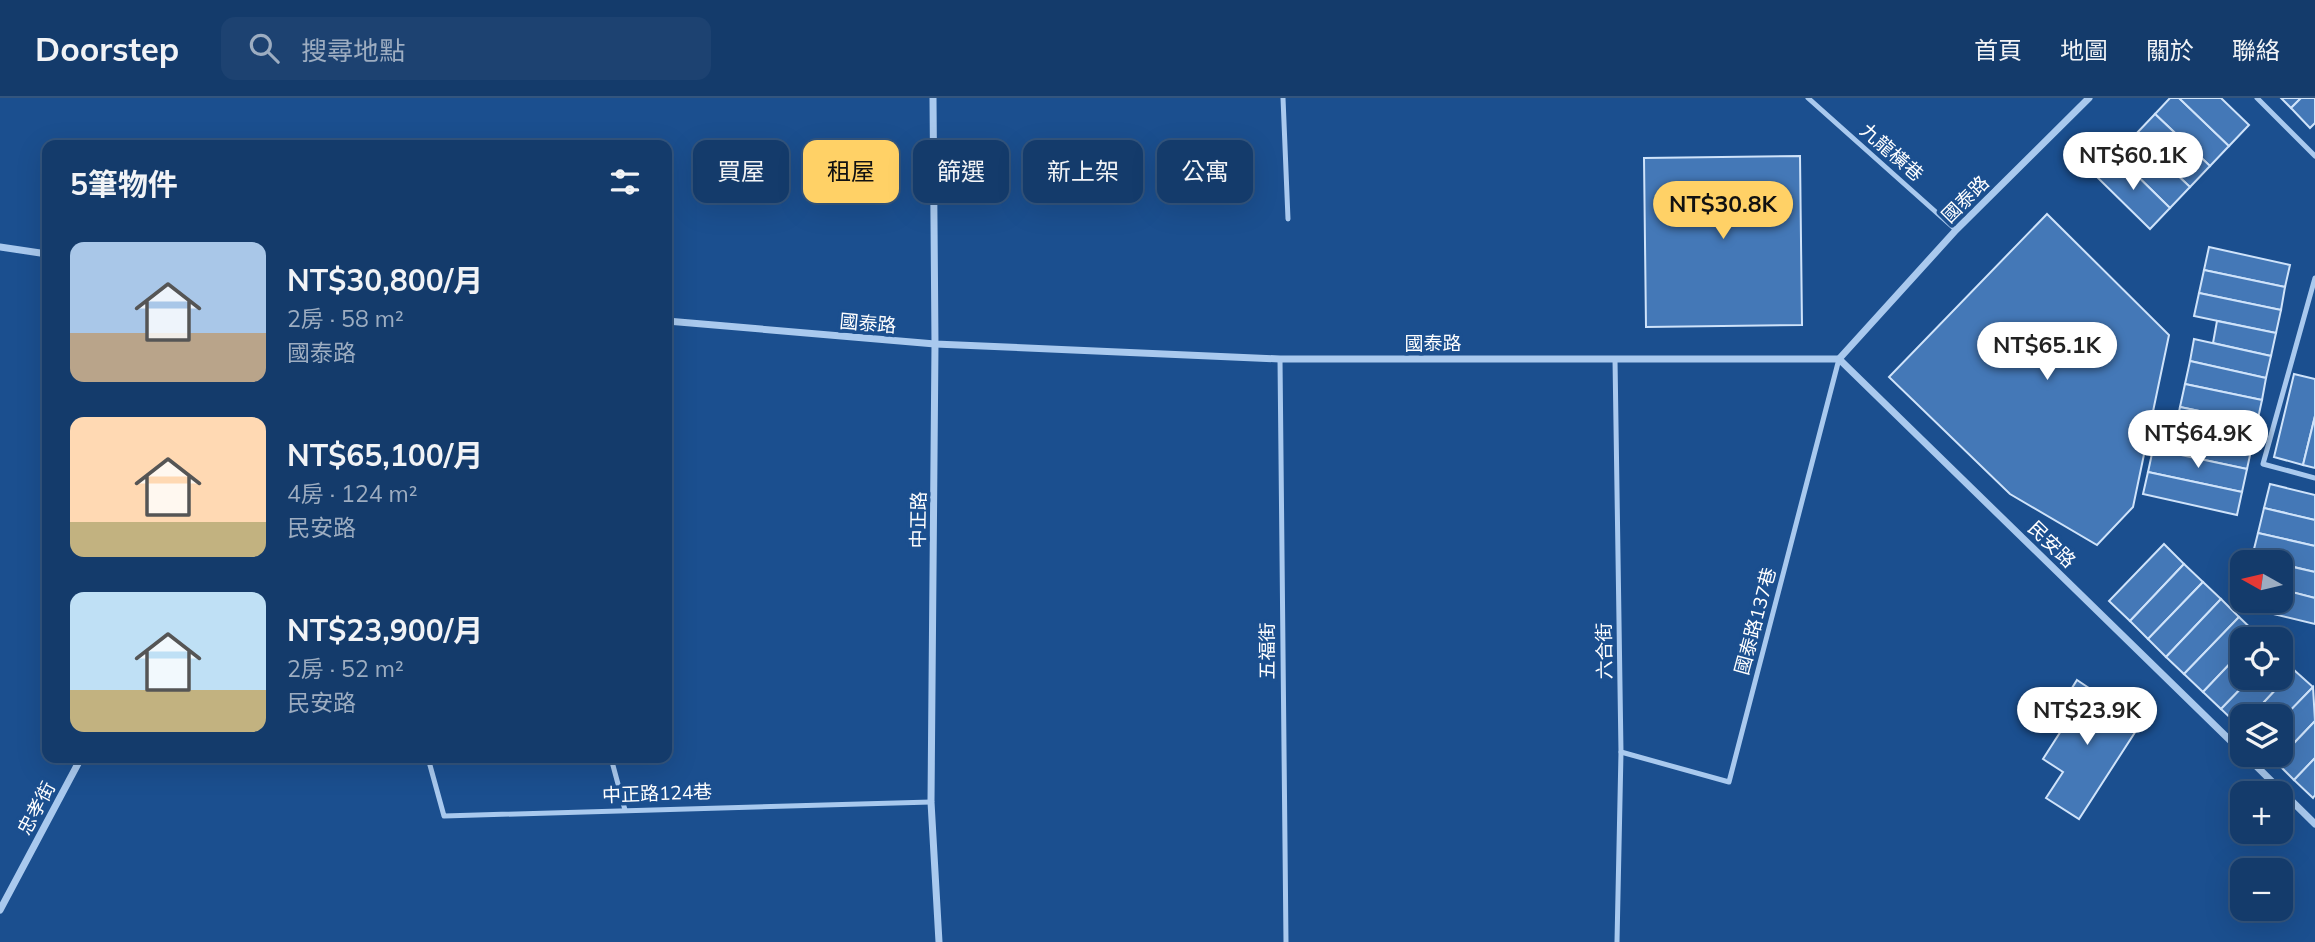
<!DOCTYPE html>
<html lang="zh-TW">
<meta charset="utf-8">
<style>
body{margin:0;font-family:Mulish,"Noto Sans TC",sans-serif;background:#1d4271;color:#f1f3f6;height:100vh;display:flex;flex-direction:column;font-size:26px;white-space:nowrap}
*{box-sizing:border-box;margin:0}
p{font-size:23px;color:#9dadc1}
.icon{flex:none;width:38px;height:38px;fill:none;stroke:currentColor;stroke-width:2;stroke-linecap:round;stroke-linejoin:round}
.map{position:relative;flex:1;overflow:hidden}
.drawer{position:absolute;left:42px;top:42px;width:630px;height:623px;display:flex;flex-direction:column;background:#143b6b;border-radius:14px;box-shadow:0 7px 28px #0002,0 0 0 2px #33557e}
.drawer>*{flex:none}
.banner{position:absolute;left:693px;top:42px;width:665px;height:63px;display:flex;gap:14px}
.needle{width:46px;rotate:278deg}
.fabs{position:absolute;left:2230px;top:452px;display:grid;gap:14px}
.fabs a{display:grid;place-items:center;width:63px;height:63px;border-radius:14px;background:#143b6b;box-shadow:0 7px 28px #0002,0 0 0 2px #33557e;font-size:35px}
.price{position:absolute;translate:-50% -60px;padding:0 16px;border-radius:24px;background:#fff;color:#222;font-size:23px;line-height:46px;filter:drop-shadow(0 2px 4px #0008)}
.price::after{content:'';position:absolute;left:50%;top:42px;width:21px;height:16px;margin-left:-10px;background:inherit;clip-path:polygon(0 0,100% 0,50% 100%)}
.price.on{background:#ffd166;color:#111}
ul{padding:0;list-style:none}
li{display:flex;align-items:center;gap:21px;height:175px;padding:0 28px}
li span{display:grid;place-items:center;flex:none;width:196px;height:140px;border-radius:14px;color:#555}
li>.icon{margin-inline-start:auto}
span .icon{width:84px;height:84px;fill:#fffc;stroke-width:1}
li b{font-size:30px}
h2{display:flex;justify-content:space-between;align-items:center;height:84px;padding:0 28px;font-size:30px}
.tag{padding:0 24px;border-radius:14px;background:#143b6b;box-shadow:0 7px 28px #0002,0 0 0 2px #33557e;font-size:24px;line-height:63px}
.tag.on{background:#ffd166;color:#111}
header{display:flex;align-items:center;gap:42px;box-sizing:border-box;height:98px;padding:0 35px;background:#143b6b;border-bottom:2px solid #33557e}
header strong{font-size:33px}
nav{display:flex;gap:38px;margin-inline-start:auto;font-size:24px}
.search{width:490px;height:63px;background:#1d4271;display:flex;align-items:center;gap:18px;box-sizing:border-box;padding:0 24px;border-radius:14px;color:#9dadc1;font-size:26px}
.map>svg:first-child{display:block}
.building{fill:#4478b7;stroke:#cfe3fa;stroke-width:2}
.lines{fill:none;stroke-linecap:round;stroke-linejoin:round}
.lane{stroke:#a9c9ee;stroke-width:5}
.street{stroke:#a9c9ee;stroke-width:7}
.labels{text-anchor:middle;stroke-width:7;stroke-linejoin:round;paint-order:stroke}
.street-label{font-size:19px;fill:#fff;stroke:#1b4f8f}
</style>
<header>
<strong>Doorstep</strong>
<div class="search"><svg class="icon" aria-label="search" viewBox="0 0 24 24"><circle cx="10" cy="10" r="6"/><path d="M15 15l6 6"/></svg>搜尋地點</div>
<nav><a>首頁</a><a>地圖</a><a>關於</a><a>聯絡</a></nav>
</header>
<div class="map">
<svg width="2315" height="844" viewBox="0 0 2315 844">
<rect width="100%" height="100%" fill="#1b4f8f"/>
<g class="building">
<polygon points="2170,0 2179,0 2229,48 2210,68 2155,16"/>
<polygon points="2179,0 2221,0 2249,27 2229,48"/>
<polygon points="2281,0 2301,0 2291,10"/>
<polygon points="2301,0 2315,0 2315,25 2310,30 2291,10"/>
<polygon points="2155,16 2210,68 2190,89 2135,37"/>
<polygon points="2135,37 2190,89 2170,110 2116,57"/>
<polygon points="2116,57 2170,110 2150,131 2096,78"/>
<polygon points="1800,58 1802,227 1646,229 1644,60"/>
<polygon points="2047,116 2169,237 2133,409 2097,447 2010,396 1889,279"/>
<polygon points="2209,149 2290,167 2285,189 2204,172"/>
<polygon points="2204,172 2285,189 2281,212 2199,195"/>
<polygon points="2199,195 2281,212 2276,235 2194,218"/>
<polygon points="2217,223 2276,235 2271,258 2213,245"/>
<polygon points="2194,241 2271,258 2266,280 2190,263"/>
<polygon points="2190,263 2266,280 2262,302 2185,286"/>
<polygon points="2294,276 2315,281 2315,318 2303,367 2274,359"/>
<polygon points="2185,286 2262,302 2257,325 2180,309"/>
<polygon points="2180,309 2257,325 2252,348 2175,332"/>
<polygon points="2315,318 2315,370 2303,367"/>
<polygon points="2157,328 2252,348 2247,371 2153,351"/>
<polygon points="2153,351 2247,371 2242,394 2148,374"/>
<polygon points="2148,374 2242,394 2237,417 2143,396"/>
<polygon points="2270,386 2315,397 2315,422 2264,410"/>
<polygon points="2264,410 2315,422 2315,448 2258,435"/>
<polygon points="2258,435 2315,448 2315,474 2252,459"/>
<polygon points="2164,446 2184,466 2130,523 2109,503"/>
<polygon points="2184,466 2203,484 2148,541 2130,523"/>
<polygon points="2280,466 2315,474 2315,500 2280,491"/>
<polygon points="2203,484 2221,501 2166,559 2148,541"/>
<polygon points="2280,491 2315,500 2315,526 2240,508 2242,502 2280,502"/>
<polygon points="2221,501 2239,519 2184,576 2166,559"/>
<polygon points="2239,519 2257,536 2253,541 2242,541 2242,553 2203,594 2184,576"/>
<polygon points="2242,553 2242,579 2252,579 2221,611 2203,594"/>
<polygon points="2280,559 2294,572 2251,618 2242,618 2240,629 2221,611 2252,579 2280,579"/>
<polygon points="2294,572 2313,589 2280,623 2280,618 2251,618"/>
<polygon points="2077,582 2141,625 2079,721 2046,700 2063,674 2043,661 2068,622 2057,614"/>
<polygon points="2313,589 2315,623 2276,664 2268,656 2280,656 2280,623"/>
<polygon points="2315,623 2315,660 2294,682 2276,664"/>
<polygon points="2315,660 2315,697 2313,700 2294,682"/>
</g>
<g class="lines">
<g class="lane">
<polyline points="1283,0 1288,121"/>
<polyline points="1808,0 1956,132"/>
<polyline points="2257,0 2315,58"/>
<polyline points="2315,180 2263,366 2315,380"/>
<polyline points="1280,261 1286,844"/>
<polyline points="1615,261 1621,654 1617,844"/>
<polyline points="1621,654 1729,684 1839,261"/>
<polyline points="428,660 444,718 931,704"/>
<polyline points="611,660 625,712"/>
</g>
<g class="street">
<polyline points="933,0 935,246 931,704 939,844"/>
<polyline points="0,149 47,156"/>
<polyline points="667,223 935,246 1280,261 1839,261 1956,132 2089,0"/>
<polyline points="1839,261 2242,654"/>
<polyline points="2244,656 2315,726"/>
<polyline points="0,812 81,660"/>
</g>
</g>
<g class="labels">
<g class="street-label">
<text transform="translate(1892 54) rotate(41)" y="7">九龍橫巷</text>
<text transform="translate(1965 101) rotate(-45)" y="7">國泰路</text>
<text transform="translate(868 225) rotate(5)" y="7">國泰路</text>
<text x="1433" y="252">國泰路</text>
<text transform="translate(918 422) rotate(-89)" y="7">中正路</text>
<text transform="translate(2052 446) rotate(44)" y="7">民安路</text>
<text transform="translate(1755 523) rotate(-75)" y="7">國泰路137巷</text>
<text transform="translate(1267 553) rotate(-90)" y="7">五福街</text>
<text transform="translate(1604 553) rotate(-91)" y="7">六合街</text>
<text transform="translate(657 695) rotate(-2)" y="7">中正路124巷</text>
<text transform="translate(36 710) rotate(-62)" y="7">忠孝街</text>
</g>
</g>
</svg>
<div class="fabs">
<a><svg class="needle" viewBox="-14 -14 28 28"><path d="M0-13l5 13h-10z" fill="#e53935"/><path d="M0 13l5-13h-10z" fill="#9dadc1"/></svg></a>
<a><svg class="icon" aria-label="locate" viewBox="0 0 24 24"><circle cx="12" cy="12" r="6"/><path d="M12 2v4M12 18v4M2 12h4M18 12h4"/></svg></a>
<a><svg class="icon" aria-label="layers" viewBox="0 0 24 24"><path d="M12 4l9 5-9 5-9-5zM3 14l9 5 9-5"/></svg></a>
<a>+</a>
<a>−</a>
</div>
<b class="price" style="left:2133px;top:94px">NT$60.1K</b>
<b class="price on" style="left:1723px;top:143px">NT$30.8K</b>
<b class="price" style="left:2047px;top:284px">NT$65.1K</b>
<b class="price" style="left:2198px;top:372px">NT$64.9K</b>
<b class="price" style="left:2087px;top:649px">NT$23.9K</b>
<div class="banner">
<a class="tag">買屋</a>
<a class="tag on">租屋</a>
<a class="tag">篩選</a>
<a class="tag">新上架</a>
<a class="tag">公寓</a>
</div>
<section class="drawer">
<h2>5筆物件<svg class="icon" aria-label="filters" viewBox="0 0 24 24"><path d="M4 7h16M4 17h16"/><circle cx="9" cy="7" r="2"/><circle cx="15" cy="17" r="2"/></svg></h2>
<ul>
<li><span style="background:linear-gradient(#a9c7e8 65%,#b9a48a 0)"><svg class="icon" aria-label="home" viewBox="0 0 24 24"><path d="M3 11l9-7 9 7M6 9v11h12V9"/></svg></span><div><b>NT$30,800/月</b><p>2房 · 58 m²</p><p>國泰路</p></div></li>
<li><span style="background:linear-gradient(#ffd9b3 75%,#c2b280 0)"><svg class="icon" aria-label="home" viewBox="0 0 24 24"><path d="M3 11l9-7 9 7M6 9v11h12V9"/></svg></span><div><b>NT$65,100/月</b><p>4房 · 124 m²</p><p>民安路</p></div></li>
<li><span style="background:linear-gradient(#bfe0f5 70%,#c2b280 0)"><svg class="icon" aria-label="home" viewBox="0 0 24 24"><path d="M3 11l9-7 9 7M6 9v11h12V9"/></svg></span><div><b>NT$23,900/月</b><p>2房 · 52 m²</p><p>民安路</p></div></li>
</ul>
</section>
</div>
